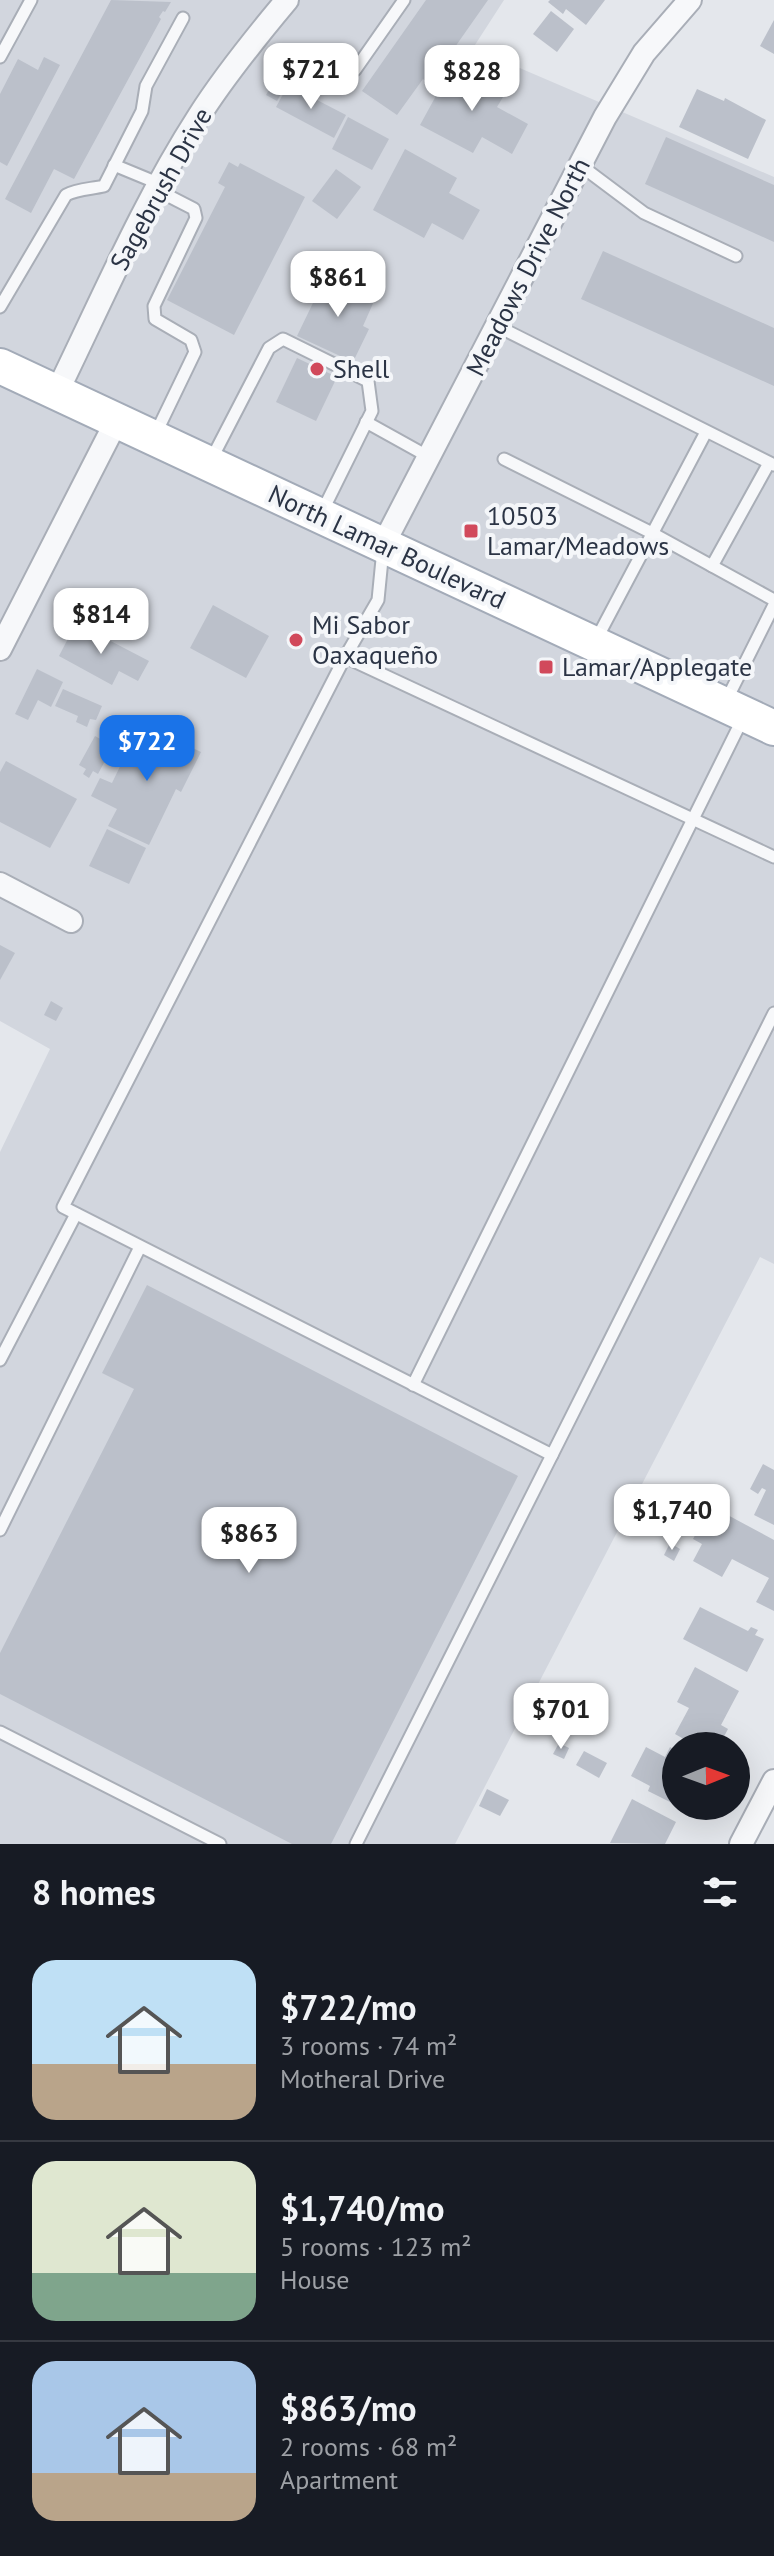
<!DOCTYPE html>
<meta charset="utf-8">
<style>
body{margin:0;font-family:"PT Sans",sans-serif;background:#242831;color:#f1f3f6;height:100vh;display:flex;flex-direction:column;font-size:30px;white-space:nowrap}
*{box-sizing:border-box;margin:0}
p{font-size:26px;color:#9ea1a6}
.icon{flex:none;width:44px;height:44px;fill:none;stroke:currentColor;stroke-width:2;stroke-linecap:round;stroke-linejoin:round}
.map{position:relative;height:1844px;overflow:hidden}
.sheet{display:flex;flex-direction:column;background:#171b24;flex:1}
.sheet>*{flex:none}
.needle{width:52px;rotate:89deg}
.buttons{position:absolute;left:662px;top:1732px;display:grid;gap:16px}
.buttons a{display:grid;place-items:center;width:88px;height:88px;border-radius:50%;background:#171b24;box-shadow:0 8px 32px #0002;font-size:40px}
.price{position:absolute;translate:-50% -68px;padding:0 18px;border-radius:16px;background:#fff;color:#222;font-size:26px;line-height:52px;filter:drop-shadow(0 2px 4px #0008)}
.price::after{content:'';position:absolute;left:50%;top:48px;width:24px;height:18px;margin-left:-12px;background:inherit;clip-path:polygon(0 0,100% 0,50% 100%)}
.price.active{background:#1a73e8;color:#fff}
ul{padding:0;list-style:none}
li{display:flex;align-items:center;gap:24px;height:200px;padding:0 32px}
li+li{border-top:2px solid #363941}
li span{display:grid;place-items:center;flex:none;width:224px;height:160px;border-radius:24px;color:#555}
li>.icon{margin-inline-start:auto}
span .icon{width:96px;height:96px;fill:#fffc;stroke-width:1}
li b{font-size:34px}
h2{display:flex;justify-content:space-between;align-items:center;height:96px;padding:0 32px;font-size:34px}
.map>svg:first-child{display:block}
.built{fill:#d2d6de}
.building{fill:#bbc0ca}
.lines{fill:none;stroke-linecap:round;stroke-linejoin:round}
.service-casing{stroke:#a9aeb7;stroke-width:15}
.minor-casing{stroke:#a9aeb7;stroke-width:26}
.primary-casing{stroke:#a3abb8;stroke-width:38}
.service{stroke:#f7f8fa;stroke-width:11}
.minor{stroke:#f7f8fa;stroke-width:22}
.primary{stroke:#fff;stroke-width:34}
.poi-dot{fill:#d1495b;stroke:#f4f6f9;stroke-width:3}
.labels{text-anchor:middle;stroke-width:8;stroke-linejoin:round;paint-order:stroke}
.street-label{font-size:26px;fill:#2b3445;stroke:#f4f6f9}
.poi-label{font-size:26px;fill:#2b3445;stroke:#f4f6f9;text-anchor:start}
</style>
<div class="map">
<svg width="774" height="1844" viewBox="0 0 774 1844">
<rect width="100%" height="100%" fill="#e4e7ec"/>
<polygon class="built" points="0,0 504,0 473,48 774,177 774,1264 760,1257 455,1844 0,1844 0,1152 50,1049 0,1021"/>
<g class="building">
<polygon points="111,0 171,2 165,12 163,11 159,17 161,19 74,179 54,169 31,213 5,199"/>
<polygon points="426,0 488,0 429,84 423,79 397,115 362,91"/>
<polygon points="550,0 605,0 586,25 566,9 563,14 548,2"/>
<polygon points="551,11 574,29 557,52 533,34"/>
<polygon points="774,20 774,54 760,46"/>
<polygon points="44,57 60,65 7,166 0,162 0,94 18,59 38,70"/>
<polygon points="454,63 506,92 497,107 528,124 512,154 482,137 473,153 420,125"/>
<polygon points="276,77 287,83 277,101 266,95"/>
<polygon points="288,85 346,115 334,138 276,107"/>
<polygon points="697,89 724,101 725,98 766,120 748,159 679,127"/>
<polygon points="348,117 389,139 372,170 332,149"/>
<polygon points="666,137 774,185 774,242 645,184"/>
<polygon points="405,149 457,178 449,193 480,210 463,240 432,223 424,238 373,210"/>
<polygon points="229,162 238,167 240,163 305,197 234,335 167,300 225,187 218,183"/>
<polygon points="336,169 361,187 337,219 312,201"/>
<polygon points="603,251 774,328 774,386 581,299"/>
<polygon points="326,276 375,299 363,326 369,329 353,362 297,336"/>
<polygon points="297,358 337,377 316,421 276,402"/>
<polygon points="213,605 269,636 246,678 190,648"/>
<polygon points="76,623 149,661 138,681 119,671 112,685 59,656"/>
<polygon points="37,669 63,682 51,707 38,700 28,720 15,714"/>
<polygon points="63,689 102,706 96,720 90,719 87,727 76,722 78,716 55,706"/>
<polygon points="141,723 201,752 181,792 176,789 149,845 108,826 117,809 91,796 100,778 112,783"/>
<polygon points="95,736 113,746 98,774 93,771 89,778 83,774 86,769 79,765"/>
<polygon points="6,761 77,799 50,848 0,822 0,772"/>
<polygon points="107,829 146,848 129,884 89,866"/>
<polygon points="0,945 15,953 0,980"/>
<polygon points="51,1001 63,1008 56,1021 44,1015"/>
<polygon points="147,1285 518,1476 331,1844 292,1844 0,1694 0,1653 134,1389 102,1373"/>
<polygon points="763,1464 774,1470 774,1525 754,1515 766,1490 762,1488 758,1494 750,1489"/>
<polygon points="711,1506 774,1540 774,1611 756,1602 769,1578 732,1559 722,1577 693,1561 702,1544 693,1539"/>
<polygon points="670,1543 680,1549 674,1561 664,1555"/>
<polygon points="700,1607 748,1631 751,1627 758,1630 755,1635 764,1639 747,1672 683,1639"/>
<polygon points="695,1667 739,1691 721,1725 728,1729 719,1746 696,1746 675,1734 689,1708 677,1702"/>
<polygon points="559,1743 569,1748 564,1759 553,1754"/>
<polygon points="646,1747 665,1757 670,1747 676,1751 676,1805 648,1791 650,1786 631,1776"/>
<polygon points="584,1751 607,1763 599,1778 576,1765"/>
<polygon points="487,1789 509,1800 500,1816 479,1806"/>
<polygon points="632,1799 676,1822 665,1844 610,1843"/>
</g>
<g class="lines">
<g class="service-casing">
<g id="service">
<polyline points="0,57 31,0"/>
<polyline points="355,70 404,0"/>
<polyline points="114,165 160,184"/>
<polyline points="580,165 644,213 736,256"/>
<path d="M0,307L66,195C77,189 91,189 104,186L142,111L146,86L183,18"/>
<polyline points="497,326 774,465"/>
<polyline points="366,422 429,457"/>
<polyline points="155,435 195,352 191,340 155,319 154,306 196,218 194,209 157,190"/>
<polyline points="504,459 652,533 774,600"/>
<polyline points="211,460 269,348 283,339 368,381 372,411 321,514"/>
<polyline points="383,549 378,600 345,657 63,1207 552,1455 774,1013"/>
<polyline points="712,566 769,463"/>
<polyline points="596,640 706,432"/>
<polyline points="345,657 774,857"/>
<polyline points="726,701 774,605"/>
<polyline points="0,1360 76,1214"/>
<polyline points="413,1385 743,718"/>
<polyline points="0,1530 140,1247"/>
<polyline points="0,1732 220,1844"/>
<polyline points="356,1844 552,1455"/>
</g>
</g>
<g class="minor-casing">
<g id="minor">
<path d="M57,392C102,300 143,203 199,116C225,75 256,37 287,0"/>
<polyline points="383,545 605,117 644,53 690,0"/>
<polyline points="0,649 117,420"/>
<polyline points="0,884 71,921"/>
<polyline points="741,1844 774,1781"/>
</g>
</g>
<g class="primary-casing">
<polyline id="primary" points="0,366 774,728"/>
</g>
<use href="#service" class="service"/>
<use href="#minor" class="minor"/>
<use href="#primary" class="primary"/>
</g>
<g class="poi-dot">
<circle cx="317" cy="369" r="8"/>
<rect x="463" y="523" width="16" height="16" rx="4"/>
<circle cx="296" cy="640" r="8"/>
<rect x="538" y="659" width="16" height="16" rx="4"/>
</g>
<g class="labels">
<g class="street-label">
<text transform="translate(161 189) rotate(-61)" y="9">Sagebrush Drive</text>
<text transform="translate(528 267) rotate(-63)" y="9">Meadows Drive North</text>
<text transform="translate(387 547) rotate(25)" y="9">North Lamar Boulevard</text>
</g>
<g class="poi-label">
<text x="333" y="378">Shell</text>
<text x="487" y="525">10503<tspan x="487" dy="30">Lamar/Meadows</tspan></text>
<text x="312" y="634">Mi Sabor<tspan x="312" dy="30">Oaxaqueño</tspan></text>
<text x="562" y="676">Lamar/Applegate</text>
</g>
</g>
</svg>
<div class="buttons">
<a><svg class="needle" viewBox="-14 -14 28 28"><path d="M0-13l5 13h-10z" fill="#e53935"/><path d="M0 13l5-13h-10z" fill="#9ea1a6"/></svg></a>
</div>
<b class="price" style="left:311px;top:111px">$721</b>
<b class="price" style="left:472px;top:113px">$828</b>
<b class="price" style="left:338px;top:319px">$861</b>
<b class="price" style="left:101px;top:656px">$814</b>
<b class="price active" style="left:147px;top:783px">$722</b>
<b class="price" style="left:672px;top:1552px">$1,740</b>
<b class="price" style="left:249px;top:1575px">$863</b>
<b class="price" style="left:561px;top:1751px">$701</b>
</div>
<section class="sheet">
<h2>8 homes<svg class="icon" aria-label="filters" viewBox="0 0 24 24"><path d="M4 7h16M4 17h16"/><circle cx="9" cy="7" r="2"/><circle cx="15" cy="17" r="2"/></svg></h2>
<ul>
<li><span style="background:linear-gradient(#bfe0f5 65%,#b9a48a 0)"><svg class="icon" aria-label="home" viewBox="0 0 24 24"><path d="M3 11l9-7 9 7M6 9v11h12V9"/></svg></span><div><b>$722/mo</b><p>3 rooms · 74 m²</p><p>Motheral Drive</p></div></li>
<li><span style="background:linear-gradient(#dfe7d0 70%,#7fa58c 0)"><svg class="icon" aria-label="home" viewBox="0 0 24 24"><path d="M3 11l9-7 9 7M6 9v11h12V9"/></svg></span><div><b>$1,740/mo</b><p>5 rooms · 123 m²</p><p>House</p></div></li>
<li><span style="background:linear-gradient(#a9c7e8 70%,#b9a48a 0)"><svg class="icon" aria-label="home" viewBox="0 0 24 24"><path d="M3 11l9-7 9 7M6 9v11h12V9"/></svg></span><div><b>$863/mo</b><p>2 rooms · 68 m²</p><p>Apartment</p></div></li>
</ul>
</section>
